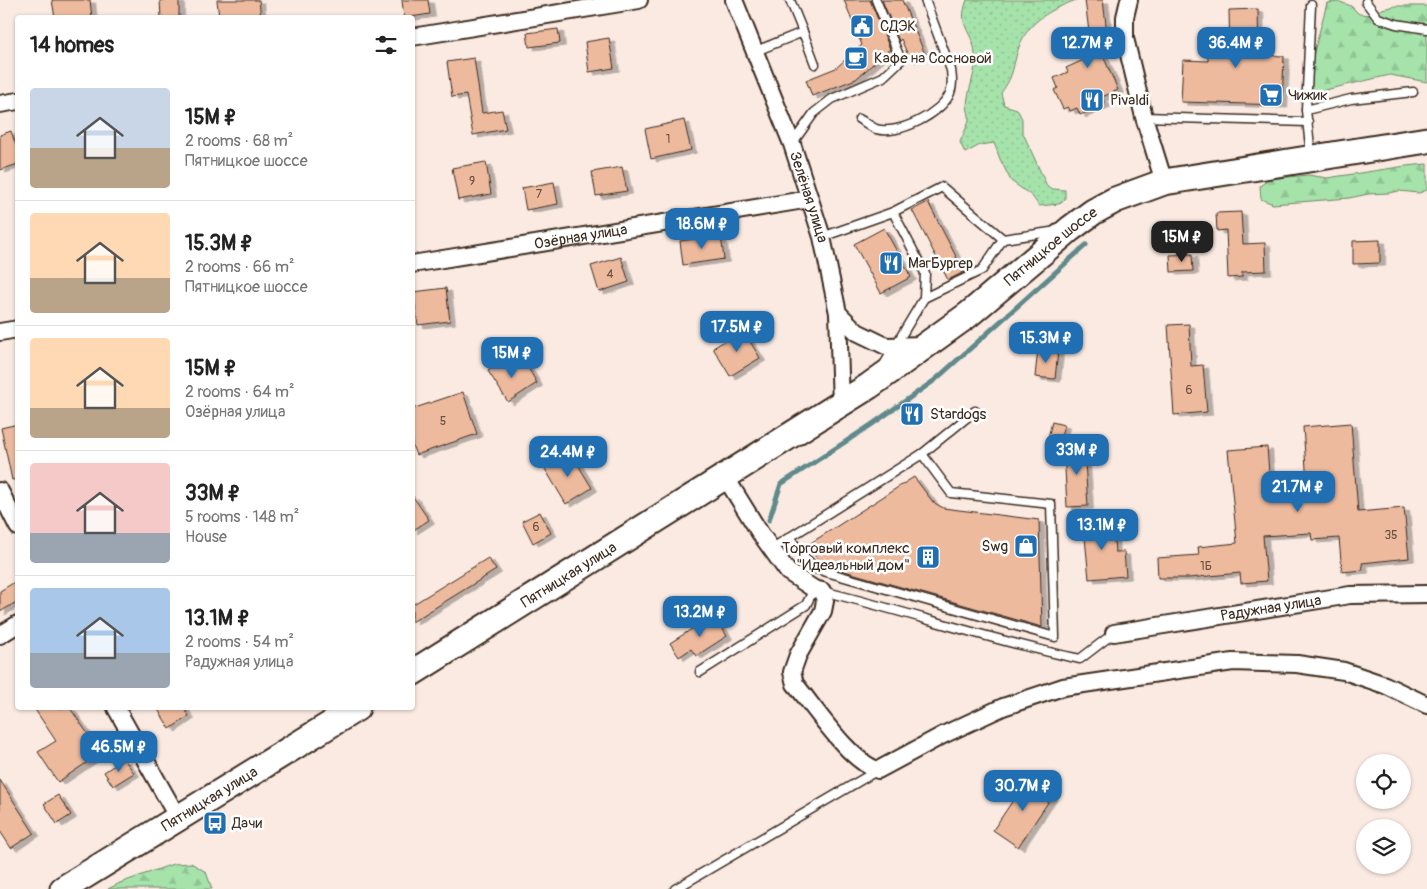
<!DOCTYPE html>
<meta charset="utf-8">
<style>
body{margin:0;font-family:Pangolin,sans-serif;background:#f6f6f6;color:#222;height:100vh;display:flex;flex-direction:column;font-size:19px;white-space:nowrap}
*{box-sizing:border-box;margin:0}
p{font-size:16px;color:#767676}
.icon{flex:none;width:28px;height:28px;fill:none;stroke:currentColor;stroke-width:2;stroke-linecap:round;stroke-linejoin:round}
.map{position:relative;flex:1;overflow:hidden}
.drawer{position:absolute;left:15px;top:15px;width:400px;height:695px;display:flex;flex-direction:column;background:#fff;border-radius:5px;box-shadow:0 1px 4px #0004}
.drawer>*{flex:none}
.buttons{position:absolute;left:1356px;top:754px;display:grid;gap:10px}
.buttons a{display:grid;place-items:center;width:55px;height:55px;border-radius:50%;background:#fff;box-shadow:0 1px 4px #0004;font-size:25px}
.price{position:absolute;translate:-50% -42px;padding:0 11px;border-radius:10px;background:#1f6fb2;color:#fff;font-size:16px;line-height:32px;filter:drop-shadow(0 1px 2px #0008)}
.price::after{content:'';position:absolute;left:50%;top:30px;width:15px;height:11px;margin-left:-8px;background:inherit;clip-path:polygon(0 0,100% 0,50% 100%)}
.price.current{background:#222;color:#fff}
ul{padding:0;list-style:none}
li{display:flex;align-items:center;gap:15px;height:125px;padding:0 15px}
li+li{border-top:1px solid #e0e0e0}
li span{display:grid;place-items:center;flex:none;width:140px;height:100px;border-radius:5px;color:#555}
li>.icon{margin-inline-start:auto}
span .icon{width:60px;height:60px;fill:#fffc;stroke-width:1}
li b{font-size:21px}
h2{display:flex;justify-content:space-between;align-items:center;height:60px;padding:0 15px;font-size:21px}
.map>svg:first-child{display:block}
.grass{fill:url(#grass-dots);stroke:#708664}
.forest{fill:url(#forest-firs);stroke:#708664}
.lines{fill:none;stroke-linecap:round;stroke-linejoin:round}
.stream{stroke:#60898b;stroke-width:5}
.building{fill:#edba9e;stroke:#3b2a1e;filter:url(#shadow)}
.lane-casing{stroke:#3b2a1e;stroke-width:11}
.street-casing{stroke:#3b2a1e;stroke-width:20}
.primary-casing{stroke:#3b2a1e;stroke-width:29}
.lane{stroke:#fff;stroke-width:8}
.street{stroke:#fff;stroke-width:16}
.primary{stroke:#fff;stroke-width:25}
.labels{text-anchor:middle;stroke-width:5;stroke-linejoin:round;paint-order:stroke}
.number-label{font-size:12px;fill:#684e3e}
.poi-label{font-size:15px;fill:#3b2a1e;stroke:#fff;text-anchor:start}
.street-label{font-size:15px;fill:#3b2a1e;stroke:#fff}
</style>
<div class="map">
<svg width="1427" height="889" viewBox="0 0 1427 889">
<defs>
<pattern id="grass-dots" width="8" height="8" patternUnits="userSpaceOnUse" patternTransform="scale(1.25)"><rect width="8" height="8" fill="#a5e3ab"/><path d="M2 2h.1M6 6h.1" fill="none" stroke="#8fc393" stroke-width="1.8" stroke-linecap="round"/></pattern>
<pattern id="forest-firs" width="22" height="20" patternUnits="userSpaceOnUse" patternTransform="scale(1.25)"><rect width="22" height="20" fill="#a5e3ab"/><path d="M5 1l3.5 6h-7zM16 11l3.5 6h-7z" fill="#8fc393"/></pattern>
<filter id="shadow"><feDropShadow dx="5.5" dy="3" stdDeviation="0" flood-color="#0004"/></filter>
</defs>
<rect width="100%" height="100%" fill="#faeae2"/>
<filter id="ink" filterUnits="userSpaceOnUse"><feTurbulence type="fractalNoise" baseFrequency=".02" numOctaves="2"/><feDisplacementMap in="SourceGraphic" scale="10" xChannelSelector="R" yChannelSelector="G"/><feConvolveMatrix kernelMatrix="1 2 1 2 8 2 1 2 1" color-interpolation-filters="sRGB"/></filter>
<g filter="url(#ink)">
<path class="grass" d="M967,0H1076C1052,9 1028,21 1019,47C1012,67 1015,74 1001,93L1004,105L1017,109L1022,119V131L1047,186L1053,189L1065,190V199L1059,204L1039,206L1032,196L1011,181L1000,159L994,143L980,145L965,153L960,142C963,135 967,127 969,120C970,115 967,110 967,105C968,88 977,72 975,55C974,30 956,29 967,0Z"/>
<g class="forest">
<polygon points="1340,2 1351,6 1359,14 1372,15 1382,9 1395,6 1427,6 1427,82 1390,75 1312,93 1310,67 1327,3"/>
<polygon points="1427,164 1427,190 1419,193 1399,191 1389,193 1368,194 1349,198 1273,204 1261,199 1260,186 1269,179 1308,175 1327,178 1406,166"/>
<polygon points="191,863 206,872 212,889 108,889 120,883 173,864"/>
</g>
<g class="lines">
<polyline class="stream" points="769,520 781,484 871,425 935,380 1086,245"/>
</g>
<g class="building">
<polygon points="52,0 90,0 92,18 55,18"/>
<polygon points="160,0 179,0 179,18 161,18"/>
<polygon points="217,0 259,0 261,18 219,18"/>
<polygon points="402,0 428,0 430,14 404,18"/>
<polygon points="844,0 870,0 890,49 856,79 812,96 806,80 836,68 862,45"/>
<polygon points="882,0 902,0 925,54 910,60 901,39 899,41"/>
<polygon points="1085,0 1103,0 1108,41 1097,42 1118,90 1102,97 1105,104 1080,115 1077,108 1070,111 1068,107 1063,109 1054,90 1058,88 1054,78 1068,72 1066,68 1092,56"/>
<polygon points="1258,9 1259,55 1284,56 1282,105 1181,102 1183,60 1208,61 1208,53 1230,54 1229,10"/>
<polygon points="558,29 560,43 529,47 527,33"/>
<polygon points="609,38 614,68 589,72 585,42"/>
<polygon points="474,58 482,113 502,110 506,129 473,135 466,95 452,97 447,62"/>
<polygon points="684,120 691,150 651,159 645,129"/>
<polygon points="11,131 18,151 18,164 0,170 0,135"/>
<polygon points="486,162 491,194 458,200 452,168"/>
<polygon points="622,167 627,191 596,196 592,172"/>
<polygon points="554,182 558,204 526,210 522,188"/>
<polygon points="928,202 964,272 948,280 912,210"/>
<polygon points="1241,212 1243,244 1265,243 1266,271 1242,272 1242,277 1228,278 1226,230 1217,231 1216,213"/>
<polygon points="884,228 911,277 881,293 854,244"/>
<polygon points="721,235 724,259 683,265 680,241"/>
<polygon points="1380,240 1380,263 1353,264 1353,241"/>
<polygon points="1192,254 1193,271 1171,272 1170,255"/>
<polygon points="621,257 629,282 599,292 591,266"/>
<polygon points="446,288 450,321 418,325 413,292"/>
<polygon points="1189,324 1191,366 1203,365 1207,412 1174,415 1168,325"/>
<polygon points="743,330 760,358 730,376 713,348"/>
<polygon points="1038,348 1058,351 1055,379 1035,377"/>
<polygon points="509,357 515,367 524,361 537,383 508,402 488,371"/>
<polygon points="463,392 477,434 416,455 412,445 412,409"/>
<polygon points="1052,422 1064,425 1058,448 1046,445"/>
<polygon points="1351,423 1358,512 1404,508 1409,558 1362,563 1363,570 1342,572 1339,538 1312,540 1311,533 1263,536 1267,581 1241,583 1240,573 1189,578 1158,578 1157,558 1199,555 1198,547 1237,543 1228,450 1267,447 1271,499 1308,496 1303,427"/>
<polygon points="18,424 18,479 12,480 1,428"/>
<polygon points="1090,447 1091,462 1085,462 1088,506 1067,507 1064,449"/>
<polygon points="571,453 592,488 566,504 545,469"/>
<polygon points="914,477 933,502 943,508 1039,520 1042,627 823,565 806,546"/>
<polygon points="412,495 429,520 412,531"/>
<polygon points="540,512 551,533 533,543 522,521"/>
<polygon points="1099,515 1100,528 1113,527 1115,552 1124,552 1126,576 1089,579 1083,517"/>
<polygon points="488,558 496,570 412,622 412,605"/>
<polygon points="18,580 18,601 0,612 0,591"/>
<polygon points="714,615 727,636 696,656 691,649 679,657 670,643"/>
<polygon points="34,708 70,708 101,753 58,782 38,752 56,741"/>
<polygon points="157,708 184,708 189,716 170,729"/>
<polygon points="124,759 134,773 113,786 104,772"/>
<polygon points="1028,778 1053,795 1018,847 993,830"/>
<polygon points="0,780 34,833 11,848 0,831"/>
<polygon points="58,795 71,815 57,824 44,804"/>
</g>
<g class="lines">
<g class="lane-casing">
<g id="lane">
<polyline points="790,0 803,32"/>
<polyline points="1366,2 1378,18 1396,24 1427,29"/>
<polyline points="1311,5 1306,110 1311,156"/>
<polyline points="756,51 803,32 815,64"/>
<polyline points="1306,110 1351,99 1413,92"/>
<polyline points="1144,117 1308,122"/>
<path d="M859,119C865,122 871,127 876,129C898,136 942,113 950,93C953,85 952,78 951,70L925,0"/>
<polyline points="792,144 814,113 832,99 883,77 901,60 876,0"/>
<polyline points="893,212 925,273 924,298 982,270 1003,239 1057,231"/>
<polyline points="822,237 893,212 942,187 1003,239"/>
<polyline points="885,363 924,298"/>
<polyline points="790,537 798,550 816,569 1055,637 1051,504 951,493 922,454"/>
<polyline points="771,549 922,454 975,411"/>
<path d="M822,591C909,612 993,641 1080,659L1114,633"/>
<polyline points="700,672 806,605 814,589"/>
<polyline points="675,889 878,770"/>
</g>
</g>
<g class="street-casing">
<g id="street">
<path id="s1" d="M734,0L792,144L822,237L838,313L841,405"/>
<polyline points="1129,0 1125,17 1125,38 1144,117 1164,182"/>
<polyline points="412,37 639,0"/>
<polyline points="0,104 18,101"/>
<path id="s2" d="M412,264L810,199"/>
<polyline points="838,313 857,332 886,346 925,345"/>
<polyline points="0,332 18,329"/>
<path d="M726,478L760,533L788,572L814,589L822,591L825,601L823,611L798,655L792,672L795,684C815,708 850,762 878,770L943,735L1003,707L1063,687L1233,662L1297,664L1344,671L1385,685L1427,705"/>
<polyline points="0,491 18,527"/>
<path id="s3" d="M1114,633L1350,595L1427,594"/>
<polyline points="0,635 18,624"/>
<polyline points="116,708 178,818"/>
</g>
</g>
<g class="primary-casing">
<g id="primary">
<path id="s4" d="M412,673L869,386L968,315L1070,229L1093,212L1115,200L1164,182L1427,140"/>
<path id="s5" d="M63,889L357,708"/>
</g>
</g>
<use href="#lane" class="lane"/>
<use href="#street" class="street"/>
<use href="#primary" class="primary"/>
</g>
</g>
<defs>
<g id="civic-square" transform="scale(1.25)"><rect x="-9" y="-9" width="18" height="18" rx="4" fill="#1f6fb2" stroke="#fff"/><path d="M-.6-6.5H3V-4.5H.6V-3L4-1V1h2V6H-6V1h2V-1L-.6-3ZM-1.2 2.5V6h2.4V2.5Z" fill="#fff"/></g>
<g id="cafe-square" transform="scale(1.25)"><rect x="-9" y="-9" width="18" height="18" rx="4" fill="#1f6fb2" stroke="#fff"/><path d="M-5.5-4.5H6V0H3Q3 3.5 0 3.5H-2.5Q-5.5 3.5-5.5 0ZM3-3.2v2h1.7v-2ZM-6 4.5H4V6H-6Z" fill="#fff"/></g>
<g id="supermarket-square" transform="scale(1.25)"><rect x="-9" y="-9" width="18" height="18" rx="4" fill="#1f6fb2" stroke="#fff"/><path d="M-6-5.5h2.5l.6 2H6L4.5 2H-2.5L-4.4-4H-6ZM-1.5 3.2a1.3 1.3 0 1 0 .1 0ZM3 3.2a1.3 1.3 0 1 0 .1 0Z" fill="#fff"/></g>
<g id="restaurant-square" transform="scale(1.25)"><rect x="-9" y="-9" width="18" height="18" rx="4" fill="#1f6fb2" stroke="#fff"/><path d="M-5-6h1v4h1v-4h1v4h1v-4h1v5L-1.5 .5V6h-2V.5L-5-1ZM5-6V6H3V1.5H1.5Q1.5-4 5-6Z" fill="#fff"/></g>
<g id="shop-square" transform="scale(1.25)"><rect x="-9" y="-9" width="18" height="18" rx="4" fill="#1f6fb2" stroke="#fff"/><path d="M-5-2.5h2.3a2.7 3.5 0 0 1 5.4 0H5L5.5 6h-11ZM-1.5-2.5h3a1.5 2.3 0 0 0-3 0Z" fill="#fff"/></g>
<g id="building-square" transform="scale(1.25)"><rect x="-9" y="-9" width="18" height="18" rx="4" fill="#1f6fb2" stroke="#fff"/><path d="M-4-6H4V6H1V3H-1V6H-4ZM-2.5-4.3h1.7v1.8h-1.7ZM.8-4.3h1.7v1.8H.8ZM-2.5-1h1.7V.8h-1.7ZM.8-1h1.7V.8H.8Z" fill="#fff"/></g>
<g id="bus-square" transform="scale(1.25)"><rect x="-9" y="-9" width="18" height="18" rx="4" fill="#1f6fb2" stroke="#fff"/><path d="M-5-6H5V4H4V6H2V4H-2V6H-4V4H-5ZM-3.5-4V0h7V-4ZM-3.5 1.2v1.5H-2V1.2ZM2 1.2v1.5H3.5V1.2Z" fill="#fff"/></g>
</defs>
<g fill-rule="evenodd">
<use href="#civic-square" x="862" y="26"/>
<use href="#cafe-square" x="856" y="58"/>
<use href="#supermarket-square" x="1271" y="95"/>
<use href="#restaurant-square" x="1092" y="100"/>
<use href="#restaurant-square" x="891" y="263"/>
<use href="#restaurant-square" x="912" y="414"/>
<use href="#shop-square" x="1026" y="546"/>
<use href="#building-square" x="928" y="557"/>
<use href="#bus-square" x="215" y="823"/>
</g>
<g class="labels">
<g class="number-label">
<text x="668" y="143">1</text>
<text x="472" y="185">9</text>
<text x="539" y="198">7</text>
<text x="610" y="278">4</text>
<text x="1189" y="394">6</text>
<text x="443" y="425">5</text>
<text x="536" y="531">6</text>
<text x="1391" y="539">35</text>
<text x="1206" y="570">1Б</text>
</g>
<g class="poi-label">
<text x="880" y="31">СДЭК</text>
<text x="874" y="63">Кафе на Сосновой</text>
<text x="1288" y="100">Чижик</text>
<text x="1110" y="105">Pivaldi</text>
<text x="908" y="268">МагБургер</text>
<text x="930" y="419">Stardogs</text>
<text x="1008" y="551" text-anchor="end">Swg</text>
<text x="910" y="553" text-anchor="end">Торговый комплекс<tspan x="910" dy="17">"Идеальный дом"</tspan></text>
<text x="232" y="828">Дачи</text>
</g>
<g class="street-label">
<text dy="5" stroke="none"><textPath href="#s1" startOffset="211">Зелёная улица</textPath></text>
<text dy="5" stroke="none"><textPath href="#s2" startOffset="171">Озёрная улица</textPath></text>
<text dy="5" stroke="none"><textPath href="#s4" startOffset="769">Пятницкое шоссе</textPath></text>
<text dy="5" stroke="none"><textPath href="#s4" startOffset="185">Пятницкая улица</textPath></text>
<text dy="5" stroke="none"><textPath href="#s3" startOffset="159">Радужная улица</textPath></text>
<text dy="5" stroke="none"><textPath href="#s5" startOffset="172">Пятницкая улица</textPath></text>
</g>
</g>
</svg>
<div class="buttons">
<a><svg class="icon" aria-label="locate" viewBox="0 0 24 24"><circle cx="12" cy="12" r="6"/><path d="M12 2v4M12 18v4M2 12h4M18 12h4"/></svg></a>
<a><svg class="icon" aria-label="layers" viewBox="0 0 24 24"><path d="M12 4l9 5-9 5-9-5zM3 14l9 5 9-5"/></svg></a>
</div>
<b class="price" style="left:1088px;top:69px">12.7M ₽</b>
<b class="price" style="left:1236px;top:69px">36.4M ₽</b>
<b class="price" style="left:702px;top:250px">18.6M ₽</b>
<b class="price current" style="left:1182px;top:263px">15M ₽</b>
<b class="price" style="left:737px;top:353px">17.5M ₽</b>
<b class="price" style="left:1046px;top:364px">15.3M ₽</b>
<b class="price" style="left:512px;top:379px">15M ₽</b>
<b class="price" style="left:1077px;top:476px">33M ₽</b>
<b class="price" style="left:568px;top:478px">24.4M ₽</b>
<b class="price" style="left:1298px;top:513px">21.7M ₽</b>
<b class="price" style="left:1102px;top:551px">13.1M ₽</b>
<b class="price" style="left:700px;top:638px">13.2M ₽</b>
<b class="price" style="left:119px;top:773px">46.5M ₽</b>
<b class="price" style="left:1023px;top:812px">30.7M ₽</b>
<section class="drawer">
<h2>14 homes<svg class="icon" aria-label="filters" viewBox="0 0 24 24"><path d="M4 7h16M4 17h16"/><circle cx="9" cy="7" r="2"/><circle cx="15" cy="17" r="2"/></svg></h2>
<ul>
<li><span style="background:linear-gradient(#c9d6e8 60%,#b9a48a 0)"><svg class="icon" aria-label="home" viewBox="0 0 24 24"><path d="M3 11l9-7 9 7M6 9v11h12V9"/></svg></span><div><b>15M ₽</b><p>2 rooms · 68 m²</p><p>Пятницкое шоссе</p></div></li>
<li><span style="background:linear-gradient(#ffd9b3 65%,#b9a48a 0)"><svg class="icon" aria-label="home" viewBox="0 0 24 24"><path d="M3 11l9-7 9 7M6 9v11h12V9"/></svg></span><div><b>15.3M ₽</b><p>2 rooms · 66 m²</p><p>Пятницкое шоссе</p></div></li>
<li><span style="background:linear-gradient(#ffd9b3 70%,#b9a48a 0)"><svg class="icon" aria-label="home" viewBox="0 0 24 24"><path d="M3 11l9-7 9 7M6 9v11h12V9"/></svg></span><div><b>15M ₽</b><p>2 rooms · 64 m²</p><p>Озёрная улица</p></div></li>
<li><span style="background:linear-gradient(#f6c9c9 70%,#9aa5b1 0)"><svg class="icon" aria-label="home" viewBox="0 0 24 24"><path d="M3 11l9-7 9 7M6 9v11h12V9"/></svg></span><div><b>33M ₽</b><p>5 rooms · 148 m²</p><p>House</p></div></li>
<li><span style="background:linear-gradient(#a9c7e8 65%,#9aa5b1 0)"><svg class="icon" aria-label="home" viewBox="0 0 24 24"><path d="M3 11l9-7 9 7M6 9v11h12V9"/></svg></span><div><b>13.1M ₽</b><p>2 rooms · 54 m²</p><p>Радужная улица</p></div></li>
</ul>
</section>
</div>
